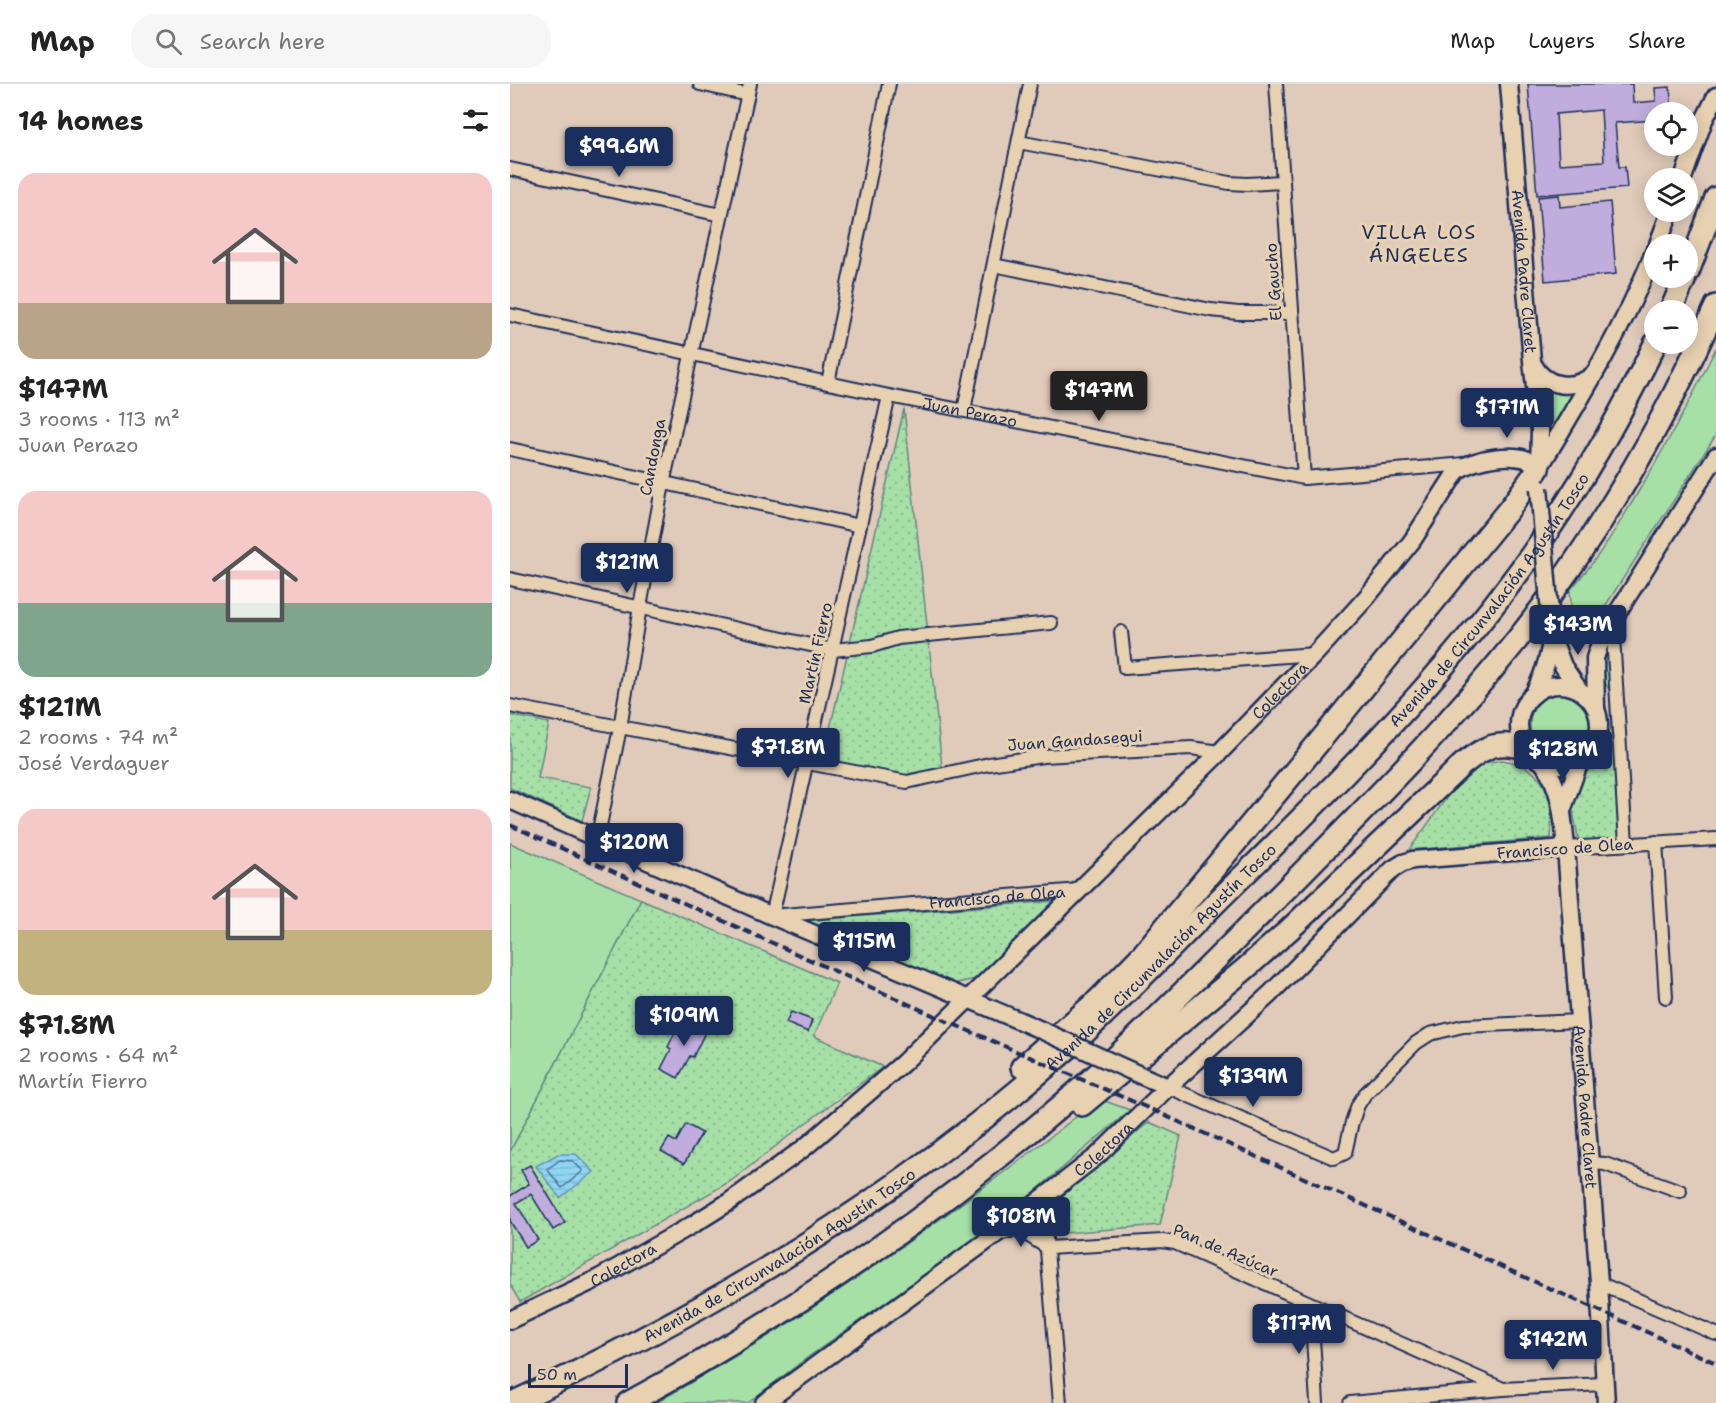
<!DOCTYPE html>
<meta charset="utf-8">
<style>
body{margin:0;font-family:"Shantell Sans",sans-serif;background:#f6f6f6;color:#222;height:100vh;display:flex;flex-direction:column;font-size:22px;white-space:nowrap}
*{box-sizing:border-box;margin:0}
p{font-size:20px;color:#767676}
.icon{flex:none;width:33px;height:33px;fill:none;stroke:currentColor;stroke-width:2;stroke-linecap:round;stroke-linejoin:round}
.map{position:relative;flex:1;overflow:hidden}
.side{display:flex;flex-direction:column;background:#fff;width:510px}
.side>*{flex:none}
.controls{position:absolute;left:1134px;top:18px;display:grid;gap:12px}
.controls a{display:grid;place-items:center;width:54px;height:54px;border-radius:50%;background:#fff;box-shadow:0 3px 15px #0003;font-size:30px}
.scale{position:absolute;left:18px;bottom:15px;width:100px;box-sizing:border-box;padding-left:6px;border:3px solid #1b2f5e;border-top:0;font-size:16px;line-height:21px;white-space:nowrap;color:#1b2f5e;-webkit-text-stroke:4px #e8d1b1;paint-order:stroke}
.price{position:absolute;translate:-50% -51px;padding:0 14px;border-radius:6px;background:#1b2f5e;color:#fff;font-size:20px;line-height:39px;filter:drop-shadow(0 2px 3px #0008)}
.price::after{content:'';position:absolute;left:50%;top:36px;width:18px;height:14px;margin-left:-9px;background:inherit;clip-path:polygon(0 0,100% 0,50% 100%)}
.price.active{background:#222;color:#fff}
ul{padding:0;list-style:none}
li{display:grid;align-content:center;gap:12px;height:318px;padding:0 18px}
li span{display:grid;place-items:center;height:186px;border-radius:18px;color:#555}
li>.icon{margin-inline-start:auto}
span .icon{width:108px;height:108px;fill:#fffc;stroke-width:1}
li b{font-size:26px}
h2{display:flex;justify-content:space-between;align-items:center;height:72px;padding:0 18px;font-size:26px}
header{display:flex;align-items:center;gap:36px;box-sizing:border-box;height:84px;padding:0 30px;background:#fff;border-bottom:2px solid #e0e0e0}
header strong{font-size:28px}
nav{display:flex;gap:33px;margin-inline-start:auto;font-size:21px}
.search{width:420px;height:54px;background:#f6f6f6;display:flex;align-items:center;gap:15px;box-sizing:border-box;padding:0 21px;border-radius:24px;color:#767676;font-size:22px}
main{display:flex;flex:1;min-height:0}
.map>svg:first-child{display:block}
.grass{fill:#a6e0a6;stroke:#608882;stroke-width:1.5}
.park{fill:url(#park-dots);stroke:#608882;stroke-width:1.5}
.water{fill:url(#water-rules);stroke:#6193b7;stroke-width:1.5}
.lines{fill:none;stroke-linecap:round;stroke-linejoin:round}
.shore{stroke:#4a7199;stroke-width:1.5}
.building{fill:#c0addd;stroke:#1b2f5e;stroke-width:1.5;fill-rule:evenodd}
.street-casing{stroke:#1b2f5e;stroke-width:16}
.secondary-casing{stroke:#1b2f5e;stroke-width:21}
.highway-casing{stroke:#1b2f5e;stroke-width:26}
.street{stroke:#e8d1b1;stroke-width:12}
.secondary{stroke:#e8d1b1;stroke-width:16}
.highway{stroke:#e8d1b1;stroke-width:21}
.rail{stroke:#1b2f5e;stroke-width:4;stroke-dasharray:9 4.5;stroke-linecap:butt}
.secondary-bridge-casing{stroke:#1b2f5e;stroke-width:21;stroke-linecap:butt}
.secondary-bridge{stroke:#e8d1b1;stroke-width:16}
.labels{text-anchor:middle;stroke-width:6;stroke-linejoin:round;paint-order:stroke}
.street-label{font-size:16px;fill:#1b2f5e;stroke:#e8d1b1}
.quarter-label{font-size:20px;letter-spacing:1.5px;fill:#1b2f5e;stroke:#e8d1b1}
</style>
<header>
<strong>Map</strong>
<div class="search"><svg class="icon" aria-label="search" viewBox="0 0 24 24"><circle cx="10" cy="10" r="6"/><path d="M15 15l6 6"/></svg>Search here</div>
<nav><a>Map</a><a>Layers</a><a>Share</a></nav>
</header>
<main>
<section class="side">
<h2>14 homes<svg class="icon" aria-label="filters" viewBox="0 0 24 24"><path d="M4 7h16M4 17h16"/><circle cx="9" cy="7" r="2"/><circle cx="15" cy="17" r="2"/></svg></h2>
<ul>
<li><span style="background:linear-gradient(#f6c9c9 70%,#b9a48a 0)"><svg class="icon" aria-label="home" viewBox="0 0 24 24"><path d="M3 11l9-7 9 7M6 9v11h12V9"/></svg></span><div><b>$147M</b><p>3 rooms · 113 m²</p><p>Juan Perazo</p></div></li>
<li><span style="background:linear-gradient(#f6c9c9 60%,#7fa58c 0)"><svg class="icon" aria-label="home" viewBox="0 0 24 24"><path d="M3 11l9-7 9 7M6 9v11h12V9"/></svg></span><div><b>$121M</b><p>2 rooms · 74 m²</p><p>José Verdaguer</p></div></li>
<li><span style="background:linear-gradient(#f6c9c9 65%,#c2b280 0)"><svg class="icon" aria-label="home" viewBox="0 0 24 24"><path d="M3 11l9-7 9 7M6 9v11h12V9"/></svg></span><div><b>$71.8M</b><p>2 rooms · 64 m²</p><p>Martín Fierro</p></div></li>
</ul>
</section>
<div class="map">
<svg width="1206" height="1319" viewBox="0 0 1206 1319">
<defs>
<pattern id="park-dots" width="8" height="8" patternUnits="userSpaceOnUse" patternTransform="scale(1.5)"><rect width="8" height="8" fill="#a6e0a6"/><path d="M2 2h.1M6 6h.1" fill="none" stroke="#8ec091" stroke-width="1.8" stroke-linecap="round"/></pattern>
<pattern id="water-rules" width="6" height="5" patternUnits="userSpaceOnUse" patternTransform="scale(1.5)"><rect width="6" height="5" fill="#90d5f2"/><path d="M0 2.5h6" fill="none" stroke="#7cb7d2"/></pattern>
</defs>
<rect width="100%" height="100%" fill="#e0caba"/>
<filter id="ink" filterUnits="userSpaceOnUse"><feTurbulence type="fractalNoise" baseFrequency=".0167" numOctaves="2"/><feDisplacementMap in="SourceGraphic" scale="12" xChannelSelector="R" yChannelSelector="G"/><feConvolveMatrix kernelMatrix="1 2 1 2 8 2 1 2 1" color-interpolation-filters="sRGB"/></filter>
<g filter="url(#ink)">
<g class="grass">
<path d="M1206,264V351L1079,547L1075,551H1068L1063,544L1060,506C1085,479 1105,447 1124,415C1154,366 1181,316 1206,264Z"/>
<polygon points="1039,304 1062,308 1064,311 1051,331 1043,340 1039,324"/>
<circle cx="1050" cy="640" r="30"/>
<polygon points="0,759 131,815 0,1068"/>
<path d="M589,1015L620,1026L494,1134L294,1276L238,1319H146C188,1294 230,1270 271,1244C381,1174 487,1095 589,1015Z"/>
</g>
<g class="park">
<polygon points="394,325 432,683 394,691 313,675"/>
<polygon points="1098,564 1110,756 1069,758 1061,717 1071,693 1094,674 1101,656 1100,608 1092,592 1093,577"/>
<polygon points="0,631 39,639 28,694 81,703 72,737 0,704"/>
<path d="M992,676C1037,682 1044,715 1041,754L899,766L940,709L974,679Z"/>
<polygon points="131,815 327,899 304,952 373,983 293,1041 221,1097 10,1218 0,1201 0,1068"/>
<polygon points="545,817 466,895 442,900 292,837"/>
<polygon points="639,1038 671,1052 650,1141 543,1150 542,1121"/>
</g>
<polygon class="water" points="48,1070 66,1070 84,1088 50,1114 26,1082"/>
<g class="lines">
<polygon class="shore" points="50,1076 63,1077 73,1087 52,1104 37,1085"/>
</g>
<g class="building">
<path d="M1018,0H1122L1123,19L1146,17L1145,4L1160,3L1162,28H1144V36L1105,39L1109,83H1115L1117,104L1027,111ZM1091,26L1094,77L1049,80L1046,30Z"/>
<polygon points="1049,111 1050,123 1100,118 1106,190 1035,197 1028,113"/>
<polygon points="281,928 302,936 298,948 276,939"/>
<polygon points="191,934 200,938 183,973 180,972 168,994 151,985 161,965 158,963 170,938 185,946"/>
<polygon points="176,1040 192,1049 174,1080 151,1067 159,1054 166,1058"/>
<polygon points="20,1081 55,1139 43,1146 21,1110 6,1119 28,1156 16,1163 0,1137 0,1112 19,1100 11,1086"/>
</g>
<g class="lines">
<g class="street-casing">
<g id="street">
<polyline points="190,0 238,11"/>
<polyline points="766,0 794,394"/>
<polyline points="509,58 719,99 737,100 773,98"/>
<polyline points="0,85 211,131"/>
<polyline points="484,181 701,226 728,229 782,229"/>
<path id="s1" d="M0,231L379,312L794,394L955,380"/>
<polyline points="318,299 379,0"/>
<path id="s2" d="M379,312L262,832L569,806"/>
<polyline points="454,326 520,0"/>
<polyline points="0,365 350,442"/>
<polyline points="0,495 323,566 362,562 388,554 541,539"/>
<polyline points="1102,536 1116,760"/>
<polyline points="611,548 615,584 805,570"/>
<polyline points="0,622 397,698 479,680 533,672 681,664 710,668"/>
<polyline points="87,756 110,644 130,523 153,400 240,0"/>
<polyline points="1146,758 1156,913"/>
<polyline points="1056,764 1206,755"/>
<polyline points="658,1003 824,1074 835,1069 842,1038 848,1021 855,1010 906,959 920,950 953,942 1070,937"/>
<polyline points="1080,1079 1095,1080 1170,1107"/>
<polyline points="537,1112 534,1131 550,1319"/>
<polyline points="488,1150 500,1147 511,1147 538,1164 652,1157 665,1159 993,1305"/>
<polyline points="1089,1199 1206,1250"/>
<polyline points="801,1221 807,1319"/>
<polyline points="840,1319 993,1305 1094,1300"/>
</g>
</g>
<g class="secondary-casing">
<g id="secondary">
<path id="s3" d="M999,0L1022,277L1030,346L1029,387"/>
<polyline points="1173,94 1194,36 1206,12"/>
<polyline points="1148,160 1160,128"/>
<path d="M1023,280C1035,304 1064,307 1084,290"/>
<path d="M1029,384C1071,314 1114,244 1144,168"/>
<polyline points="1042,553 1053,582 1069,606"/>
<circle cx="1049" cy="641" r="40"/>
<path d="M1023,611C1034,590 1043,565 1041,541"/>
<polyline points="1086,625 1085,574 1092,553 1206,372"/>
<path id="s4" d="M1032,677C1051,703 1053,732 1056,764L1089,1199L1096,1319"/>
<polyline points="0,716 262,832 522,942"/>
<polyline points="1053,724 1071,674"/>
<polyline points="630,991 658,1003"/>
<path id="s5" d="M0,1236L89,1194L182,1141L219,1118L294,1064L393,979L710,668L805,570L856,514L902,457L947,387C963,374 1010,366 1027,381"/>
<path id="s6" d="M254,1319L485,1151L587,1072L658,1003L760,910L883,785L893,779L903,776L1056,764"/>
</g>
</g>
<g class="highway-casing">
<g id="highway">
<polyline points="1178,188 1206,114"/>
<polyline points="1161,226 1175,194"/>
<polyline points="512,983 589,915 633,870 828,635 1000,424 1028,385"/>
<path d="M572,1021L735,885L780,845L953,680C977,661 988,656 1018,665"/>
<path id="s7" d="M2,1319C201,1227 392,1111 557,965C620,908 678,845 739,786C835,692 931,594 1011,485C1063,415 1107,338 1145,260"/>
<path d="M118,1319C286,1228 452,1112 594,984C654,929 711,870 768,813C853,727 939,642 1014,547C1092,447 1155,337 1206,222"/>
</g>
</g>
<use href="#street" class="street"/>
<use href="#secondary" class="secondary"/>
<use href="#highway" class="highway"/>
<polyline class="rail" points="0,741 436,937 638,1024 1206,1279"/>
<g class="secondary-bridge-casing">
<g id="secondary-bridge">
<polyline points="1029,404 1041,541"/>
<polyline points="522,942 630,991"/>
</g>
</g>
<use href="#secondary-bridge" class="secondary-bridge"/>
</g>
</g>
<g class="labels">
<g class="street-label">
<text dy="6" stroke="none"><textPath href="#s3" startOffset="188">Avenida Padre Claret</textPath></text>
<text transform="translate(763 198) rotate(-94)" y="6">El Gaucho</text>
<text dy="6" stroke="none"><textPath href="#s1" startOffset="470">Juan Perazo</textPath></text>
<text transform="translate(142 373) rotate(-79)" y="6">Candonga</text>
<text dy="6" stroke="none"><textPath href="#s7" startOffset="1278">Avenida de Circunvalación Agustín Tosco</textPath></text>
<text transform="translate(305 569) rotate(-77)" y="6">Martín Fierro</text>
<text dy="6" stroke="none"><textPath href="#s5" startOffset="1002">Colectora</textPath></text>
<text transform="translate(565 656) rotate(-4)" y="6">Juan Gandasegui</text>
<text transform="translate(1055 764) rotate(-4)" y="6">Francisco de Olea</text>
<text dy="6" stroke="none"><textPath href="#s2" startOffset="759">Francisco de Olea</textPath></text>
<text dy="6" stroke="none"><textPath href="#s7" startOffset="792">Avenida de Circunvalación Agustín Tosco</textPath></text>
<text dy="6" stroke="none"><textPath href="#s4" startOffset="351">Avenida Padre Claret</textPath></text>
<text dy="6" stroke="none"><textPath href="#s6" startOffset="424">Colectora</textPath></text>
<text transform="translate(716 1166) rotate(23)" y="6">Pan de Azúcar</text>
<text dy="6" stroke="none"><textPath href="#s7" startOffset="306">Avenida de Circunvalación Agustín Tosco</textPath></text>
<text dy="6" stroke="none"><textPath href="#s5" startOffset="126">Colectora</textPath></text>
</g>
<g class="quarter-label">
<text x="909" y="155">VILLA LOS<tspan x="909" dy="23">ÁNGELES</tspan></text>
</g>
</g>
</svg>
<div class="controls">
<a><svg class="icon" aria-label="locate" viewBox="0 0 24 24"><circle cx="12" cy="12" r="6"/><path d="M12 2v4M12 18v4M2 12h4M18 12h4"/></svg></a>
<a><svg class="icon" aria-label="layers" viewBox="0 0 24 24"><path d="M12 4l9 5-9 5-9-5zM3 14l9 5 9-5"/></svg></a>
<a>+</a>
<a>−</a>
</div>
<div class="scale">50 m</div>
<b class="price" style="left:109px;top:94px">$99.6M</b>
<b class="price active" style="left:589px;top:338px">$147M</b>
<b class="price" style="left:997px;top:355px">$171M</b>
<b class="price" style="left:117px;top:510px">$121M</b>
<b class="price" style="left:1068px;top:572px">$143M</b>
<b class="price" style="left:278px;top:695px">$71.8M</b>
<b class="price" style="left:1053px;top:697px">$128M</b>
<b class="price" style="left:124px;top:790px">$120M</b>
<b class="price" style="left:354px;top:889px">$115M</b>
<b class="price" style="left:174px;top:963px">$109M</b>
<b class="price" style="left:743px;top:1024px">$139M</b>
<b class="price" style="left:511px;top:1164px">$108M</b>
<b class="price" style="left:789px;top:1271px">$117M</b>
<b class="price" style="left:1043px;top:1287px">$142M</b>
</div>
</main>
